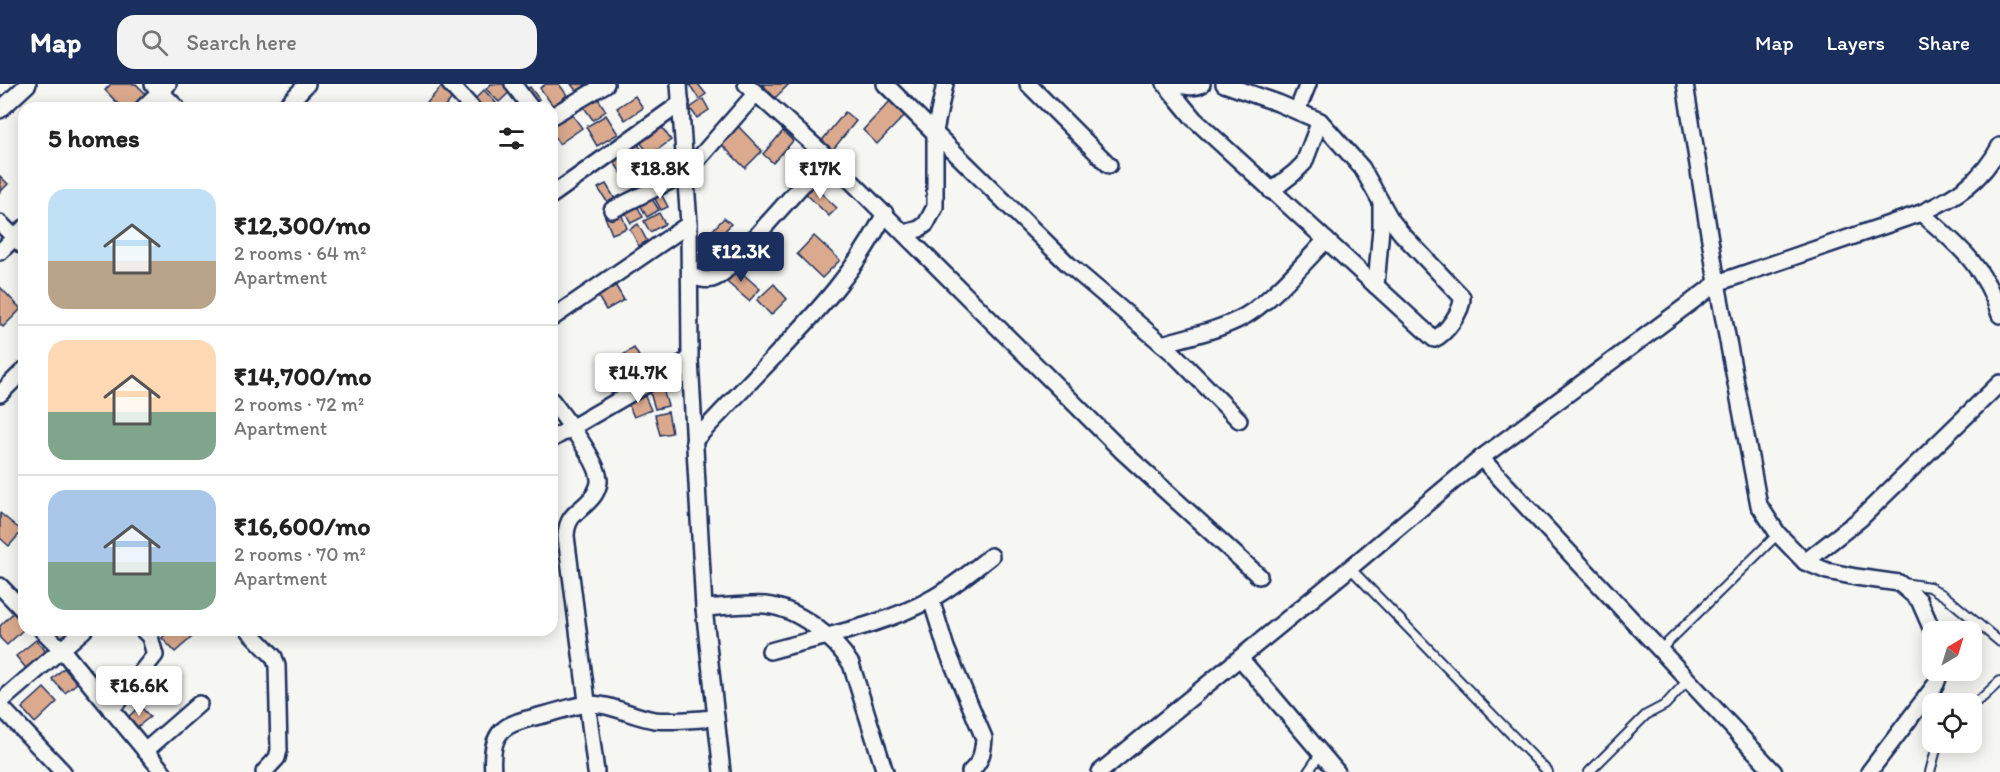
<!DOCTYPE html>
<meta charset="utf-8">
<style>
body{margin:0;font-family:Itim,sans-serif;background:#f2f2f2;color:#222;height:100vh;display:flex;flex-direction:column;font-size:22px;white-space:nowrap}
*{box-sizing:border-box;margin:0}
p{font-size:20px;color:#767676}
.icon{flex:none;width:33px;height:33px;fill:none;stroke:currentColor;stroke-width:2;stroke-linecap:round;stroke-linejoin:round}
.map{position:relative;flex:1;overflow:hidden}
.panel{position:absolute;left:18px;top:18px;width:540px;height:534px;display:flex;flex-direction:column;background:#fff;border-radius:18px;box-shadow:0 3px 15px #0003}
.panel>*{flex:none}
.needle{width:39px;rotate:38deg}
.buttons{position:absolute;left:1922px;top:537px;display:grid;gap:12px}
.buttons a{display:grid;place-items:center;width:60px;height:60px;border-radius:12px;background:#fff;box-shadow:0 3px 15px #0003;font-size:30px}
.price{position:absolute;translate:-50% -51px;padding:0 14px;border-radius:6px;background:#fff;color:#222;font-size:20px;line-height:39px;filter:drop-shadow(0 2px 3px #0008)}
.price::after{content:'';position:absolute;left:50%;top:36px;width:18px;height:14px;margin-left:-9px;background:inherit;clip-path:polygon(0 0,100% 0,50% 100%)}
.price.current{background:#1b2f5e;color:#fff}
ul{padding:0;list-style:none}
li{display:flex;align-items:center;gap:18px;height:150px;padding:0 30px}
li+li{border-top:2px solid #e0e0e0}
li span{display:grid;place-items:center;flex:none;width:168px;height:120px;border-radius:18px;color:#555}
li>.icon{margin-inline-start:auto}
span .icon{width:72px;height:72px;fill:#fffc;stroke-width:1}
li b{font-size:26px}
h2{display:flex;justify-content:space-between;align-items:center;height:72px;padding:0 30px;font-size:26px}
header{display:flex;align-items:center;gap:36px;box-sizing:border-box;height:84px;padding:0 30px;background:#1b2f5e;color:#fff}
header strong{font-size:28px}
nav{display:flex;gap:33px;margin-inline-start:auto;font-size:21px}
.search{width:420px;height:54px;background:#f2f2f2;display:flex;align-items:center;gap:15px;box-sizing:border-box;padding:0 21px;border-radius:18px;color:#767676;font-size:22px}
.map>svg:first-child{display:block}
.building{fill:#dbaa8e;stroke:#1b2f5e;stroke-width:1.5}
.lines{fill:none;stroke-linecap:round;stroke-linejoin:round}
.lane-casing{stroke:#1b2f5e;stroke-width:12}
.street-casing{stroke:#1b2f5e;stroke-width:20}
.lane{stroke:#f6f6f2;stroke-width:8}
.street{stroke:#f6f6f2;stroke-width:15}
</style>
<header>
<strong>Map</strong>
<div class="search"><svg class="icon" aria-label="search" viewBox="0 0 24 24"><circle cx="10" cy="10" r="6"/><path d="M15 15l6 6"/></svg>Search here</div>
<nav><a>Map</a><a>Layers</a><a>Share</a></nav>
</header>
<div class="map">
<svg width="2000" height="688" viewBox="0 0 2000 688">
<rect width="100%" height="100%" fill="#f6f6f2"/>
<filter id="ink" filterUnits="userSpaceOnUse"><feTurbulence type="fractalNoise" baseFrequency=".0167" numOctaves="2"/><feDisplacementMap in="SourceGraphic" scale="12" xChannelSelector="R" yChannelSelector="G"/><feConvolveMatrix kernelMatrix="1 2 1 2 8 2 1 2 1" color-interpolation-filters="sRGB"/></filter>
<g filter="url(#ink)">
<g class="building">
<polygon points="111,0 136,0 148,12 136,24 122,24 105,6"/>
<polygon points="491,0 510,0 514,4 499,18 486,5"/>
<polygon points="546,0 559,0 567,11 553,22 540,4"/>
<polygon points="571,0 587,0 577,8"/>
<polygon points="689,0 698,0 706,10 699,15"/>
<polygon points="762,0 789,0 775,14"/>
<polygon points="441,3 453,13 444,24 432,24 427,19"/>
<polygon points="530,3 539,15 532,20 524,7"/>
<polygon points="484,6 496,19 490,24 477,24 472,18"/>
<polygon points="635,12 643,24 625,36 617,24"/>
<polygon points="597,13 606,27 593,36 583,22"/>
<polygon points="703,15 709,26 697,34 690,24"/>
<polygon points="891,16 906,30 877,60 863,46"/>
<polygon points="568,25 582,44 559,60 552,49 552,37"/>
<polygon points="845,28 856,37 831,68 820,59"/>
<polygon points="606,31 618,50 597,62 586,43"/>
<polygon points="736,40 762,67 745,84 718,57"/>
<polygon points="661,42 671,56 650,71 640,58"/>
<polygon points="783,47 793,57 773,79 763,70"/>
<polygon points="637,59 647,73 636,81 626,66"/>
<polygon points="621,67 633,83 622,90 611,74"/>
<polygon points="660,68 671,83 653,95 643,79"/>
<polygon points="0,92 8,100 0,108"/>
<polygon points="810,99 837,124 829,132 803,107"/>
<polygon points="606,100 615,115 608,119 598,104"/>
<polygon points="659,106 668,123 661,126 652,109"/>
<polygon points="649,110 659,126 647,133 638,117"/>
<polygon points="635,118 643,133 631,139 623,124"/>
<polygon points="620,127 627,144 612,150 605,133"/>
<polygon points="659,129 665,140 650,148 644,137"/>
<polygon points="724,134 731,140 717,156 710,149"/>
<polygon points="638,140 647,157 639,162 630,145"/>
<polygon points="814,152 840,176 822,194 797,170"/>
<polygon points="733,181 760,205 749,217 722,194"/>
<polygon points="614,199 624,216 606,226 596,209"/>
<polygon points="774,200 787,215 771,231 757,216"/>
<polygon points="0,203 21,225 3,243 0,240"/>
<polygon points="634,264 643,279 624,291 615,276"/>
<polygon points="662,302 668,322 655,325 649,305"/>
<polygon points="643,308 651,326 634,333 626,315"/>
<polygon points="668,328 672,349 660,351 655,331"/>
<polygon points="0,429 22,447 9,462 0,454"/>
<polygon points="16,526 24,534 24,545 7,561 0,554 0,542"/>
<polygon points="52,546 82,546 65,562"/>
<polygon points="170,546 196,546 198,548 175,568 162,554"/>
<polygon points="36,556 50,572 30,589 16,572"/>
<polygon points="64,584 77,599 65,609 52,595"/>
<polygon points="118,592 124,599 113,610 107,603"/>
<polygon points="44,604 57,618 35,639 22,624"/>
<polygon points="140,622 150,633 137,643 128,633"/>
</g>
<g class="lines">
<g class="lane-casing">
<g id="lane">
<polyline points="1350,484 1548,688"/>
<polyline points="1903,499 1930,503 1946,513 2000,558"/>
<polyline points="1660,566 1778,450"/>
<polyline points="1971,621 1983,613 2000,597"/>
<polyline points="1308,688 1321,669"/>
<polyline points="1589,688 1646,631 1665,621 1688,596"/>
<polyline points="1930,688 1938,658"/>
</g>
</g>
<g class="street-casing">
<g id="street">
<polyline points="153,0 177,24"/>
<polyline points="450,0 472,24"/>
<polyline points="513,0 531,24"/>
<polyline points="679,0 689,140 690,275 704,524 722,688"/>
<polyline points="746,0 827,73 1122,367 1259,492"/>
<polyline points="885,0 1068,180 1174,270 1239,336"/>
<polyline points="1028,0 1109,81"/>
<path d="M1165,0L1194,35L1434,255C1446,250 1463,226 1462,213L1402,150L1391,136L1362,84L1320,37L1278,19L1224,0"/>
<path d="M1177,0C1185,2 1195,5 1202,0"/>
<polyline points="1685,0 1717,199 1759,421 1778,450 1805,478 1827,487 1856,493 1899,499 1919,516 1933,548"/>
<polyline points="143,24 168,0"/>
<polyline points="284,24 307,0"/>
<polyline points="0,26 28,0"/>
<polyline points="1297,27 1308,0"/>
<polyline points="552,32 606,0"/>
<polyline points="1271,107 1294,89 1304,79 1320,37"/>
<polyline points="552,111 681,19"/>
<polyline points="612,126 686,89 756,9"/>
<path d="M1921,129C1958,161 1985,182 2000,231"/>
<polyline points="0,139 24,163"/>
<polyline points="905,149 919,145 926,140 935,123 935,47 945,0"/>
<polyline points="0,168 24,144"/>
<path d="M690,192C705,196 711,199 724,188L827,73"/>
<polyline points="1376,202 1381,144 1381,122"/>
<polyline points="552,234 689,140"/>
<path d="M1162,260C1190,252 1220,246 1245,232C1271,217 1304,179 1326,156"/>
<polyline points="0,310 24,286"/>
<path d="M552,317C563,332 601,380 599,398C599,401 596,408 594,411C582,428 567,428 566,452L596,688"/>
<polyline points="552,355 690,275"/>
<path d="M694,357C721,328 749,299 776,271C818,227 858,184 885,129"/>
<polyline points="1481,374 1774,688"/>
<polyline points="1805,478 1860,435 2000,299"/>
<polyline points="0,502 24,527"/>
<path d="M931,515L946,564L984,654C983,669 981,678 970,688"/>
<path d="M704,524C724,523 745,520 765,521C798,524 835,554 851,580L885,688"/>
<polyline points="42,546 62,566 163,688"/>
<polyline points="248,546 274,573 277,582 279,666 277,674 264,688"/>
<path d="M770,567C823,552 882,542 931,515C953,503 972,487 991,472"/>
<polyline points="1240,574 1337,688"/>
<polyline points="0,618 84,546"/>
<polyline points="0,622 63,688"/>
<polyline points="111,626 155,571 150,553 143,546"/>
<polyline points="145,667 199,620"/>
<path d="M493,688C489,641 508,640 547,630C560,627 575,621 588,620C610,619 633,633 655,636C675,638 696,635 716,634"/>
<path d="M1100,688L1350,484L1481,374L1717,199L1921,129C1956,113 1982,97 2000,62"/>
<polyline points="1869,688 1936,600 1941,586"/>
</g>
</g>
<use href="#lane" class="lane"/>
<use href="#street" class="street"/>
</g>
</g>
</svg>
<div class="buttons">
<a><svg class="needle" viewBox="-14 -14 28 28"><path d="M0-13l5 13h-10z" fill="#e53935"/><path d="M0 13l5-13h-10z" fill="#767676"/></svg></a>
<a><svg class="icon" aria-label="locate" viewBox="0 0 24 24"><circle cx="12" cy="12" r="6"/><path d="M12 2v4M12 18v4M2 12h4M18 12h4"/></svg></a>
</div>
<b class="price" style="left:660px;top:116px">₹18.8K</b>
<b class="price" style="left:820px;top:116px">₹17K</b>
<b class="price current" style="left:741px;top:199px">₹12.3K</b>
<b class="price" style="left:638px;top:320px">₹14.7K</b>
<b class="price" style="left:139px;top:633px">₹16.6K</b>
<section class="panel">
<h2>5 homes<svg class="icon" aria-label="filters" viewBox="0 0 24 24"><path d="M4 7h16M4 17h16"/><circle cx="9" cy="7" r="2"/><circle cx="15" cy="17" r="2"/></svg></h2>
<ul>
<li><span style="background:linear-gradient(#bfe0f5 60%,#b9a48a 0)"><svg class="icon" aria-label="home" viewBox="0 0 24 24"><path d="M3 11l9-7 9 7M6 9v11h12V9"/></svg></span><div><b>₹12,300/mo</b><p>2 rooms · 64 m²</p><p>Apartment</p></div></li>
<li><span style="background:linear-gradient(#ffd9b3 60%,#7fa58c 0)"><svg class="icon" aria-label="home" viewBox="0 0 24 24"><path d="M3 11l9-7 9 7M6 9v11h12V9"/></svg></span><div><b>₹14,700/mo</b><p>2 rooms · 72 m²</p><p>Apartment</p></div></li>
<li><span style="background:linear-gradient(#a9c7e8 60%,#7fa58c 0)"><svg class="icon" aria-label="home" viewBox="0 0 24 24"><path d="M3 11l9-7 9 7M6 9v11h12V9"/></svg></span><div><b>₹16,600/mo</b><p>2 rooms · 70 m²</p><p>Apartment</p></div></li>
</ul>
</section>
</div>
